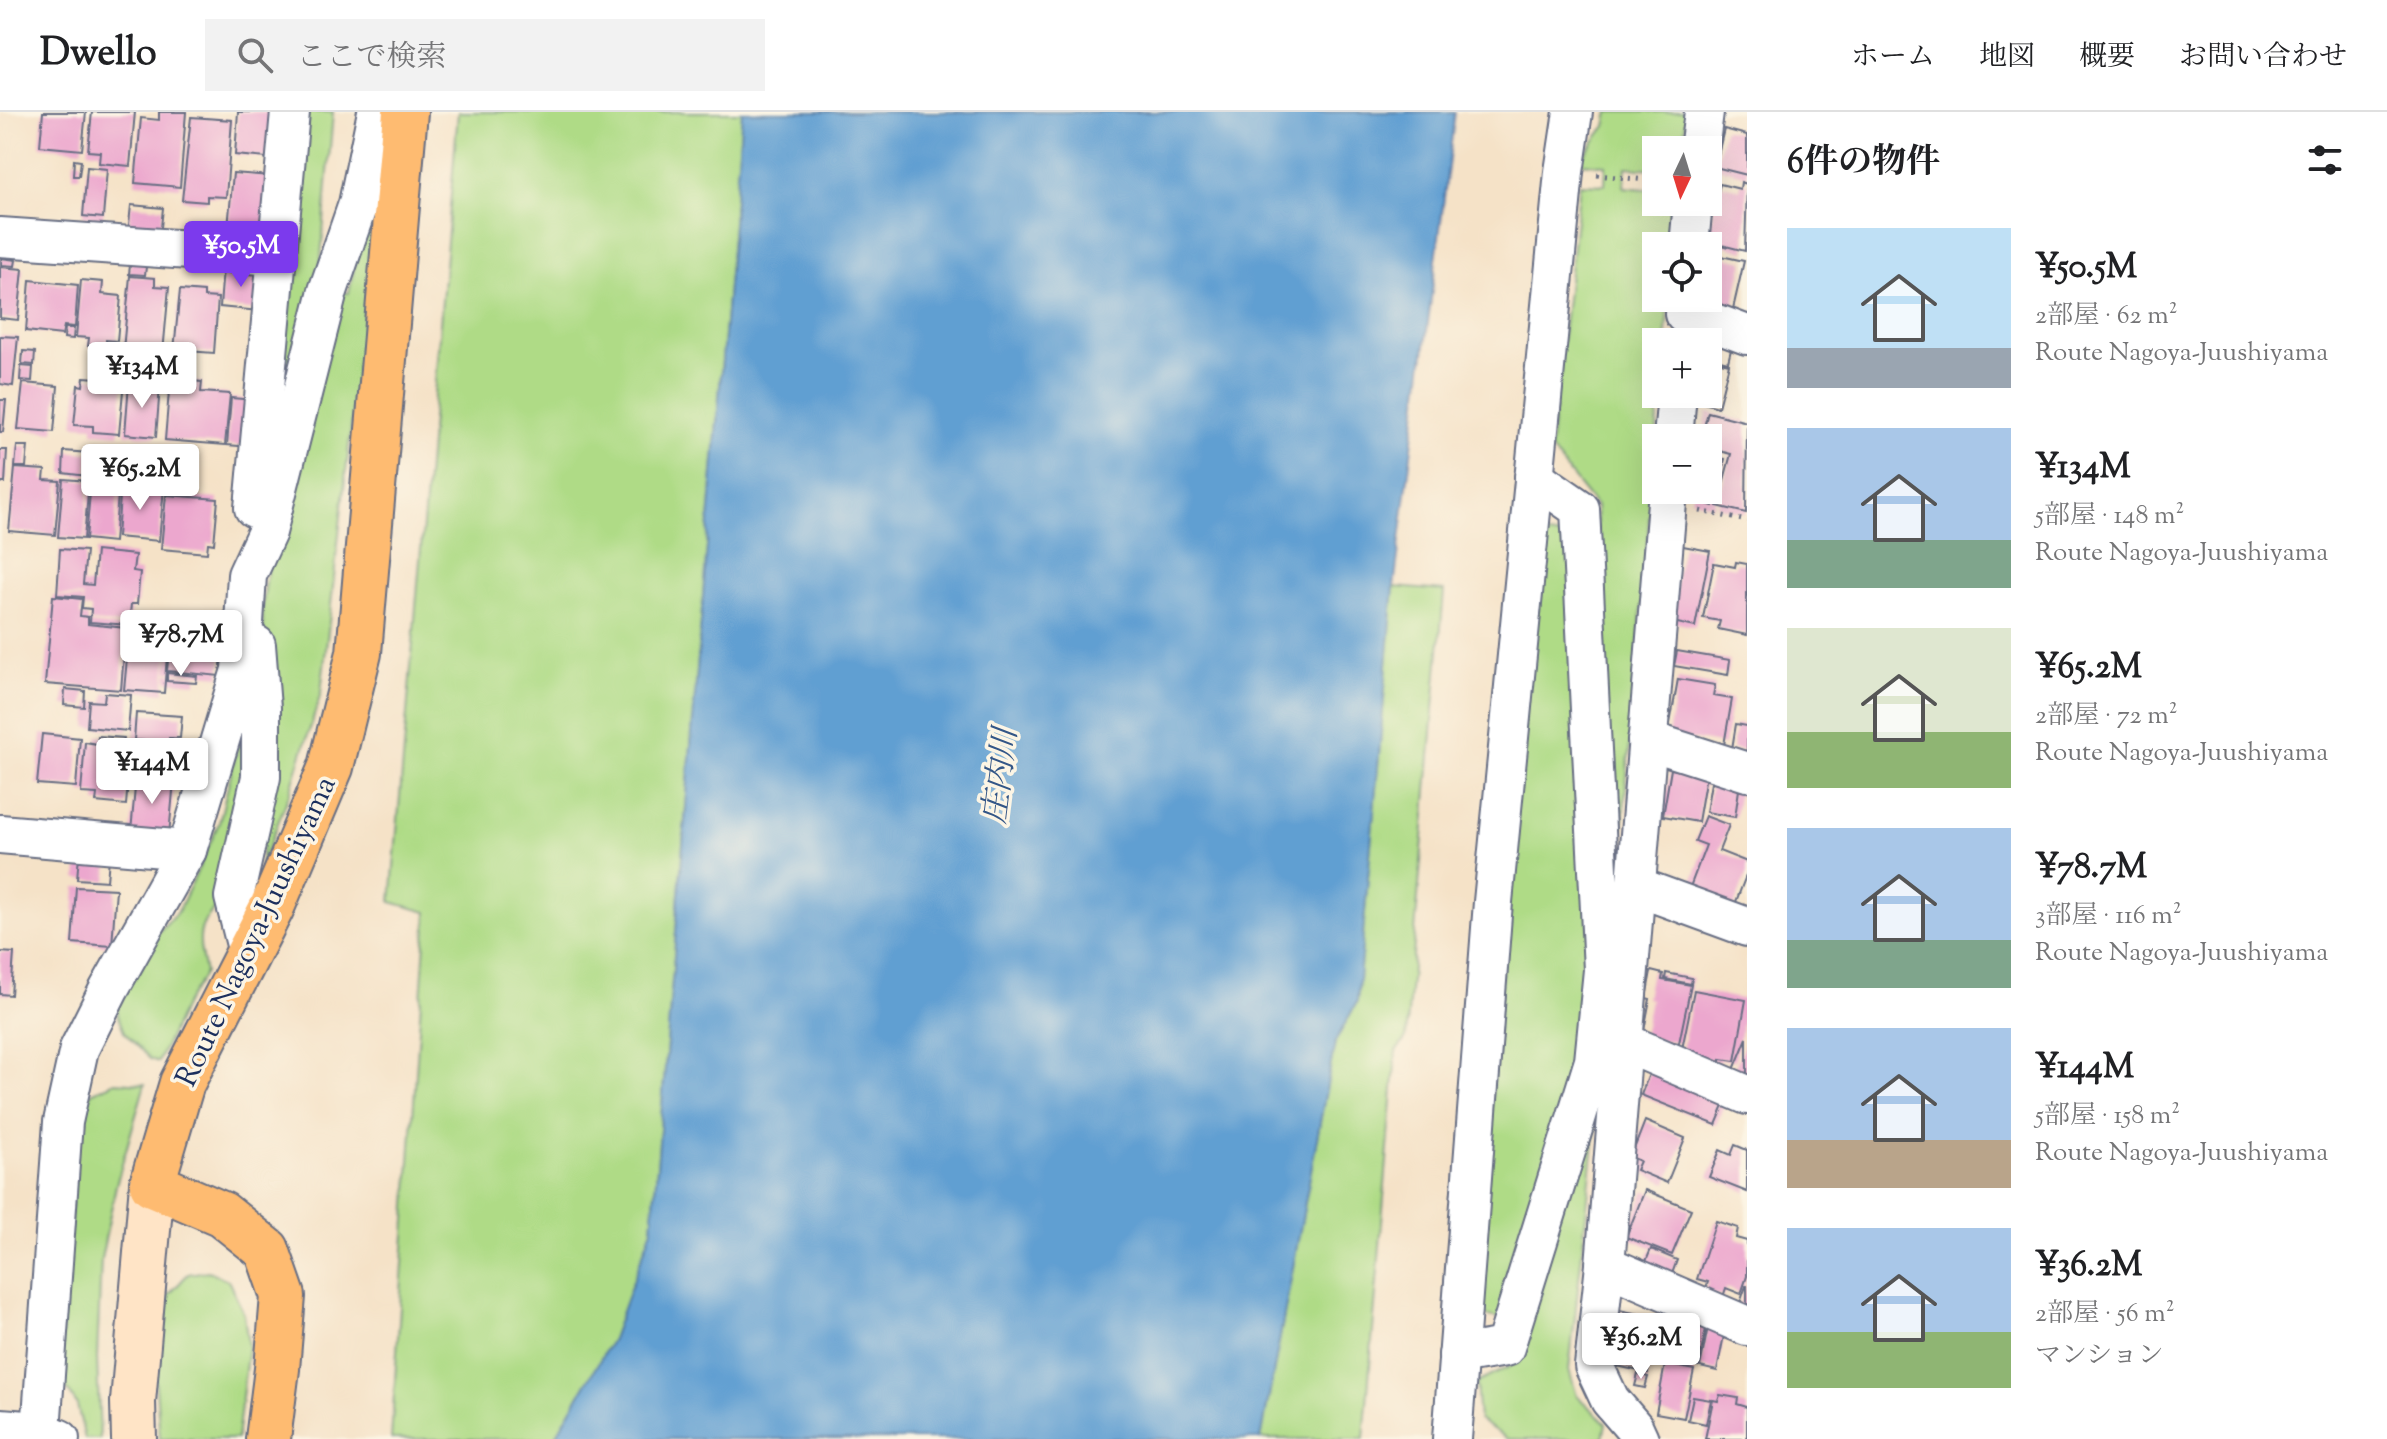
<!DOCTYPE html>
<html lang="ja">
<meta charset="utf-8">
<style>
body{margin:0;font-family:"Sorts Mill Goudy","Noto Serif JP",serif;background:#f2f2f2;color:#202124;height:100vh;display:flex;flex-direction:column;font-size:30px;white-space:nowrap}
*{box-sizing:border-box;margin:0}
p{font-size:26px;color:#757577}
.icon{flex:none;width:44px;height:44px;fill:none;stroke:currentColor;stroke-width:2;stroke-linecap:round;stroke-linejoin:round}
.map{position:relative;flex:1;overflow:hidden}
.side{display:flex;flex-direction:column;background:#fff;width:640px}
.side>*{flex:none}
.needle{width:52px;rotate:184deg}
.fabs{position:absolute;left:1642px;top:24px;display:grid;gap:16px}
.fabs a{display:grid;place-items:center;width:80px;height:80px;border-radius:0px;background:#fff;box-shadow:0 8px 32px #0002;font-size:40px}
.price{position:absolute;translate:-50% -68px;padding:0 18px;border-radius:8px;background:#fff;color:#222;font-size:26px;line-height:52px;filter:drop-shadow(0 2px 4px #0008)}
.price::after{content:'';position:absolute;left:50%;top:48px;width:24px;height:18px;margin-left:-12px;background:inherit;clip-path:polygon(0 0,100% 0,50% 100%)}
.price.on{background:#7c3aed;color:#fff}
ul{padding:0;list-style:none}
li{display:flex;align-items:center;gap:24px;height:200px;padding:0 40px}
li span{display:grid;place-items:center;flex:none;width:224px;height:160px;border-radius:0px;color:#555}
li>.icon{margin-inline-start:auto}
span .icon{width:96px;height:96px;fill:#fffc;stroke-width:1}
li b{font-size:34px}
h2{display:flex;justify-content:space-between;align-items:center;height:96px;padding:0 40px;font-size:34px}
header{display:flex;align-items:center;gap:48px;box-sizing:border-box;height:112px;padding:0 40px;background:#fff;border-bottom:2px solid #e0e0e0}
header strong{font-size:38px}
nav{display:flex;gap:44px;margin-inline-start:auto;font-size:28px}
.search{width:560px;height:72px;background:#f2f2f2;display:flex;align-items:center;gap:20px;box-sizing:border-box;padding:0 28px;border-radius:0px;color:#757577;font-size:30px}
main{display:flex;flex:1;min-height:0}
.map>svg:first-child{display:block}
.green{fill:#afdb86;stroke:#658572;stroke-width:2}
.water{fill:#609fd2;stroke:#3e6798;stroke-width:2}
.building{fill:#eca7ce}
.lines{fill:none;stroke-linecap:round;stroke-linejoin:round}
.street-casing{stroke:#676e83;stroke-width:42}
.secondary-casing{stroke:#676e83;stroke-width:48}
.primary-casing{stroke:#676e83;stroke-width:48}
.path{stroke:#676e83;stroke-width:5;stroke-dasharray:2 6;stroke-linecap:butt}
.street{stroke:#fff;stroke-width:38}
.secondary{stroke:#ffe4c6;stroke-width:44}
.primary{stroke:#febb71;stroke-width:44}
.labels{text-anchor:middle;stroke-width:7;stroke-linejoin:round;paint-order:stroke}
.street-label{font-size:30px;fill:#1b2f5e;stroke:#fcf5e5}
.water-label{font-size:32px;font-style:italic;fill:#335687;stroke:#fcf5e5}
</style>
<header>
<strong>Dwello</strong>
<div class="search"><svg class="icon" aria-label="search" viewBox="0 0 24 24"><circle cx="10" cy="10" r="6"/><path d="M15 15l6 6"/></svg>ここで検索</div>
<nav><a>ホーム</a><a>地図</a><a>概要</a><a>お問い合わせ</a></nav>
</header>
<main>
<div class="map">
<svg width="1747" height="1327" viewBox="0 0 1747 1327">
<rect width="100%" height="100%" fill="#fcf5e5"/>
<filter id="ink" filterUnits="userSpaceOnUse"><feTurbulence type="fractalNoise" baseFrequency=".0125" numOctaves="2"/><feDisplacementMap in="SourceGraphic" scale="16" xChannelSelector="R" yChannelSelector="G"/><feConvolveMatrix kernelMatrix="1 2 1 2 8 2 1 2 1" color-interpolation-filters="sRGB"/></filter>
<filter id="wash" filterUnits="userSpaceOnUse"><feTurbulence type="fractalNoise" baseFrequency=".006" numOctaves="4" result="noise"/><feDisplacementMap in="SourceGraphic" scale="32" xChannelSelector="R" yChannelSelector="G"/><feGaussianBlur stdDeviation="1.8" result="paint"/><feColorMatrix in="noise" values="0 0 0 0 0 0 0 0 0 0 0 0 0 0 0 0 0 1.4 0 .05"/><feComposite in="paint" operator="in"/></filter>
<g filter="url(#wash)">
<rect width="100%" height="100%" fill="#f5e2c7"/>
<g class="green">
<polygon points="296,0 333,0 318,182 287,286 273,285"/>
<polygon points="458,0 742,0 652,1117 612,1227 554,1327 391,1327 427,800 391,790"/>
<polygon points="1609,0 1687,0 1682,38 1656,38 1656,57 1626,55 1624,75 1656,78 1656,90 1677,90 1673,134 1656,134 1656,186 1669,186 1665,230 1656,230 1656,282 1660,282 1615,802 1596,394 1550,337 1580,72 1605,73 1606,53 1581,51 1582,45 1606,14"/>
<polygon points="374,59 380,59 321,581 290,680 260,757 273,651 262,497 273,423 332,180 349,181"/>
<polygon points="1538,422 1572,426 1591,862 1585,945 1500,1206 1474,1202"/>
<polygon points="1394,475 1444,479 1406,926 1396,940 1364,1327 1261,1327 1335,930 1357,890"/>
<path d="M247,596H253L225,786C195,813 197,824 205,861L186,890L158,950L150,947L124,920L118,905L117,885L149,830L179,798L205,743L219,711Z"/>
<polygon points="115,970 145,972 116,1073 101,1147 97,1246 100,1327 85,1327 77,1293 59,1264 77,1016 91,981"/>
<polygon points="1600,976 1569,1258 1577,1284 1606,1311 1603,1327 1508,1327 1479,1308 1476,1271 1519,1250 1531,1185"/>
<polygon points="208,1159 228,1168 244,1202 248,1234 237,1327 160,1327 153,1237 165,1187 188,1162"/>
</g>
<polygon class="water" points="742,0 1455,0 1394,475 1357,890 1335,930 1261,1327 554,1327 612,1227 652,1117"/>
<g id="blocks">
<g class="building">
<polygon points="43,0 86,0 82,38 40,34"/>
<polygon points="92,0 135,0 130,54 99,51 100,40 88,39"/>
<polygon points="159,0 186,0 180,75 135,71 141,6 159,8"/>
<polygon points="238,0 271,0 267,46 235,43"/>
<polygon points="191,5 232,8 226,85 207,84 207,90 182,88"/>
<polygon points="1724,17 1747,23 1747,63 1715,55"/>
<polygon points="74,48 81,49 79,64 73,64"/>
<polygon points="87,55 107,57 103,106 83,104"/>
<polygon points="233,61 271,64 266,130 227,127"/>
<polygon points="1741,70 1747,72 1745,139 1706,129 1720,72 1740,77"/>
<polygon points="131,93 163,96 160,125 128,122"/>
<polygon points="1712,142 1744,149 1733,197 1701,190 1701,186 1708,186 1708,159"/>
<polygon points="131,145 147,147 145,163 129,162"/>
<polygon points="1,146 16,148 15,154 1,153"/>
<polygon points="0,155 23,157 18,208 0,206"/>
<polygon points="223,156 262,159 259,199 220,195"/>
<polygon points="130,164 155,166 155,174 169,175 163,241 123,238"/>
<polygon points="30,168 78,173 75,215 64,214 62,223 26,219"/>
<polygon points="81,168 103,170 102,182 121,184 117,229 106,228 106,236 88,234 89,226 76,225"/>
<polygon points="180,178 204,180 204,185 218,186 214,241 174,238"/>
<polygon points="65,216 74,216 73,227 64,226"/>
<polygon points="1706,222 1733,229 1728,250 1708,245 1708,230 1704,230"/>
<polygon points="0,224 18,225 13,274 0,272"/>
<polygon points="23,239 35,240 34,253 22,252"/>
<polygon points="1708,247 1729,252 1718,295 1696,289 1697,282 1708,282"/>
<polygon points="21,254 33,255 32,269 20,268"/>
<polygon points="84,265 124,268 119,322 93,320 93,314 74,313 78,273 83,274"/>
<polygon points="170,267 202,270 201,280 230,282 225,333 165,328"/>
<polygon points="23,271 58,274 54,320 18,317"/>
<polygon points="129,271 160,274 156,325 125,322"/>
<polygon points="231,286 255,288 251,335 227,333"/>
<polygon points="0,288 6,288 3,320 0,320"/>
<polygon points="1708,300 1747,310 1746,401 1717,394 1731,342 1708,336 1708,326 1701,326"/>
<polygon points="17,334 28,334 26,355 15,355"/>
<polygon points="0,338 7,338 5,371 0,370"/>
<polygon points="64,339 89,341 87,364 63,361"/>
<polygon points="1708,343 1725,347 1713,394 1691,387 1693,378 1708,378"/>
<polygon points="15,356 45,358 44,368 60,369 55,423 9,419"/>
<polygon points="63,367 89,369 84,427 58,425"/>
<polygon points="91,369 119,371 114,430 86,427"/>
<polygon points="121,371 164,375 159,429 117,425"/>
<polygon points="166,383 218,387 214,432 208,431 207,441 161,437"/>
<polygon points="1683,434 1710,439 1695,515 1673,510 1677,461"/>
<polygon points="60,437 86,439 83,472 93,473 96,439 135,443 133,459 140,460 137,492 131,492 129,513 90,510 91,497 82,496 83,485 57,483"/>
<polygon points="1736,450 1747,452 1747,523 1718,517 1720,509 1703,506 1714,451 1735,455"/>
<polygon points="53,484 82,487 80,504 88,505 88,512 126,516 121,578 45,572"/>
<polygon points="130,515 169,519 164,581 124,578"/>
<polygon points="170,531 223,535 220,564 167,559"/>
<polygon points="1677,539 1730,548 1728,563 1674,554"/>
<polygon points="167,561 197,564 196,571 167,569"/>
<polygon points="1678,567 1715,573 1713,584 1732,587 1724,633 1668,623"/>
<polygon points="65,577 85,579 84,595 64,593"/>
<polygon points="105,581 131,583 128,619 87,615 89,589 104,590"/>
<polygon points="136,601 182,604 180,626 169,626 169,631 134,628"/>
<polygon points="1736,612 1747,614 1747,639 1732,637"/>
<polygon points="42,622 80,626 76,675 37,672"/>
<polygon points="98,624 124,626 123,634 131,635 126,693 96,690 97,682 81,681 85,630 97,632"/>
<polygon points="133,629 159,631 158,648 132,646"/>
<polygon points="1671,657 1706,663 1698,710 1663,704"/>
<polygon points="1713,659 1741,664 1735,705 1706,700"/>
<polygon points="136,665 174,668 169,723 131,720"/>
<polygon points="1705,704 1729,713 1719,739 1747,750 1747,761 1732,800 1687,783 1706,733 1695,729"/>
<polygon points="79,743 109,746 107,769 77,767"/>
<polygon points="76,775 116,777 112,834 72,831"/>
<polygon points="0,840 14,841 11,883 0,882"/>
<polygon points="1651,859 1663,862 1662,868 1691,873 1679,931 1643,924 1650,887 1646,886"/>
<polygon points="1666,861 1692,866 1691,872 1665,867"/>
<polygon points="1694,878 1746,888 1735,949 1721,947 1721,950 1681,942"/>
<polygon points="1747,926 1747,966 1733,960"/>
<polygon points="1651,957 1727,987 1716,1013 1641,983"/>
<polygon points="1645,1009 1685,1026 1667,1071 1636,1058 1640,1049 1631,1045"/>
<polygon points="1735,1033 1747,1038 1747,1080 1709,1065 1720,1038 1731,1043"/>
<polygon points="1645,1078 1691,1097 1672,1143 1626,1125"/>
<polygon points="1716,1109 1738,1116 1736,1126 1747,1129 1747,1164 1741,1182 1726,1176 1723,1185 1705,1179 1708,1170 1697,1167"/>
<polygon points="1651,1137 1677,1148 1669,1170 1642,1159"/>
<polygon points="1746,1174 1747,1174 1747,1197 1739,1194"/>
<polygon points="1619,1198 1659,1206 1648,1261 1608,1252"/>
<polygon points="1668,1204 1707,1212 1698,1255 1659,1247"/>
<polygon points="1708,1215 1725,1218 1717,1259 1700,1255"/>
<polygon points="1665,1252 1694,1258 1684,1306 1656,1301"/>
<polygon points="1638,1262 1648,1265 1645,1276 1635,1274"/>
<polygon points="1720,1283 1738,1286 1737,1292 1747,1295 1747,1327 1705,1327 1713,1288 1718,1289"/>
<polygon points="1693,1285 1711,1288 1706,1312 1688,1308"/>
</g>
</g>
</g>
<g filter="url(#ink)">
<use href="#blocks" fill-opacity="0" stroke="#676e83" stroke-width="2"/>
<g class="lines">
<g class="street-casing">
<g id="street">
<polyline points="1699,38 1704,0"/>
<polyline points="0,125 278,144"/>
<polyline points="1689,134 1693,90"/>
<polyline points="1684,202 1707,208 1747,223"/>
<polyline points="1673,326 1677,282"/>
<polyline points="254,396 290,0"/>
<polyline points="1647,628 1747,660"/>
<polyline points="0,722 187,738"/>
<polyline points="1635,774 1747,815"/>
<polyline points="248,841 234,785 261,665 261,596 256,533"/>
<polyline points="1623,930 1747,983"/>
<polyline points="1605,1153 1747,1214"/>
<polyline points="1458,1243 1505,1235 1594,949 1603,858 1580,397 1534,365"/>
<polyline points="0,1316 41,1319"/>
<polyline points="60,1327 41,1319 63,1010 79,937 109,877 187,738 241,558 247,463 267,420 328,179 358,92 377,0"/>
<polyline points="1452,1327 1493,790 1564,60 1573,0"/>
<polyline points="1639,1327 1634,1316 1610,1288 1594,1254 1605,1153 1668,378"/>
</g>
</g>
<g class="secondary-casing">
<polyline id="secondary" points="134,1327 133,1290 152,1072"/>
</g>
<g class="primary-casing">
<polyline id="primary" points="268,1327 277,1257 283,1184 267,1138 222,1102 152,1072 182,971 272,795 331,655 359,541 405,0"/>
</g>
<g class="path">
<polyline points="1597,63 1656,69"/>
<polyline points="1700,399 1747,409"/>
</g>
<use href="#street" class="street"/>
<use href="#secondary" class="secondary"/>
<use href="#primary" class="primary"/>
</g>
</g>
<g class="labels">
<g class="street-label">
<text transform="translate(255 819) rotate(-65)" y="10">Route Nagoya-Juushiyama</text>
</g>
<g class="water-label">
<text transform="translate(999 664) rotate(-83)" y="11">庄内川</text>
</g>
</g>
</svg>
<div class="fabs">
<a><svg class="needle" viewBox="-14 -14 28 28"><path d="M0-13l5 13h-10z" fill="#e53935"/><path d="M0 13l5-13h-10z" fill="#757577"/></svg></a>
<a><svg class="icon" aria-label="locate" viewBox="0 0 24 24"><circle cx="12" cy="12" r="6"/><path d="M12 2v4M12 18v4M2 12h4M18 12h4"/></svg></a>
<a>+</a>
<a>−</a>
</div>
<b class="price on" style="left:241px;top:177px">¥50.5M</b>
<b class="price" style="left:142px;top:298px">¥134M</b>
<b class="price" style="left:140px;top:400px">¥65.2M</b>
<b class="price" style="left:181px;top:566px">¥78.7M</b>
<b class="price" style="left:152px;top:694px">¥144M</b>
<b class="price" style="left:1641px;top:1269px">¥36.2M</b>
</div>
<section class="side">
<h2>6件の物件<svg class="icon" aria-label="filters" viewBox="0 0 24 24"><path d="M4 7h16M4 17h16"/><circle cx="9" cy="7" r="2"/><circle cx="15" cy="17" r="2"/></svg></h2>
<ul>
<li><span style="background:linear-gradient(#bfe0f5 75%,#9aa5b1 0)"><svg class="icon" aria-label="home" viewBox="0 0 24 24"><path d="M3 11l9-7 9 7M6 9v11h12V9"/></svg></span><div><b>¥50.5M</b><p>2部屋 · 62 m²</p><p>Route Nagoya-Juushiyama</p></div></li>
<li><span style="background:linear-gradient(#a9c7e8 70%,#7fa58c 0)"><svg class="icon" aria-label="home" viewBox="0 0 24 24"><path d="M3 11l9-7 9 7M6 9v11h12V9"/></svg></span><div><b>¥134M</b><p>5部屋 · 148 m²</p><p>Route Nagoya-Juushiyama</p></div></li>
<li><span style="background:linear-gradient(#dfe7d0 65%,#8fb573 0)"><svg class="icon" aria-label="home" viewBox="0 0 24 24"><path d="M3 11l9-7 9 7M6 9v11h12V9"/></svg></span><div><b>¥65.2M</b><p>2部屋 · 72 m²</p><p>Route Nagoya-Juushiyama</p></div></li>
<li><span style="background:linear-gradient(#a9c7e8 70%,#7fa58c 0)"><svg class="icon" aria-label="home" viewBox="0 0 24 24"><path d="M3 11l9-7 9 7M6 9v11h12V9"/></svg></span><div><b>¥78.7M</b><p>3部屋 · 116 m²</p><p>Route Nagoya-Juushiyama</p></div></li>
<li><span style="background:linear-gradient(#a9c7e8 70%,#b9a48a 0)"><svg class="icon" aria-label="home" viewBox="0 0 24 24"><path d="M3 11l9-7 9 7M6 9v11h12V9"/></svg></span><div><b>¥144M</b><p>5部屋 · 158 m²</p><p>Route Nagoya-Juushiyama</p></div></li>
<li><span style="background:linear-gradient(#a9c7e8 65%,#8fb573 0)"><svg class="icon" aria-label="home" viewBox="0 0 24 24"><path d="M3 11l9-7 9 7M6 9v11h12V9"/></svg></span><div><b>¥36.2M</b><p>2部屋 · 56 m²</p><p>マンション</p></div></li>
</ul>
</section>
</main>
